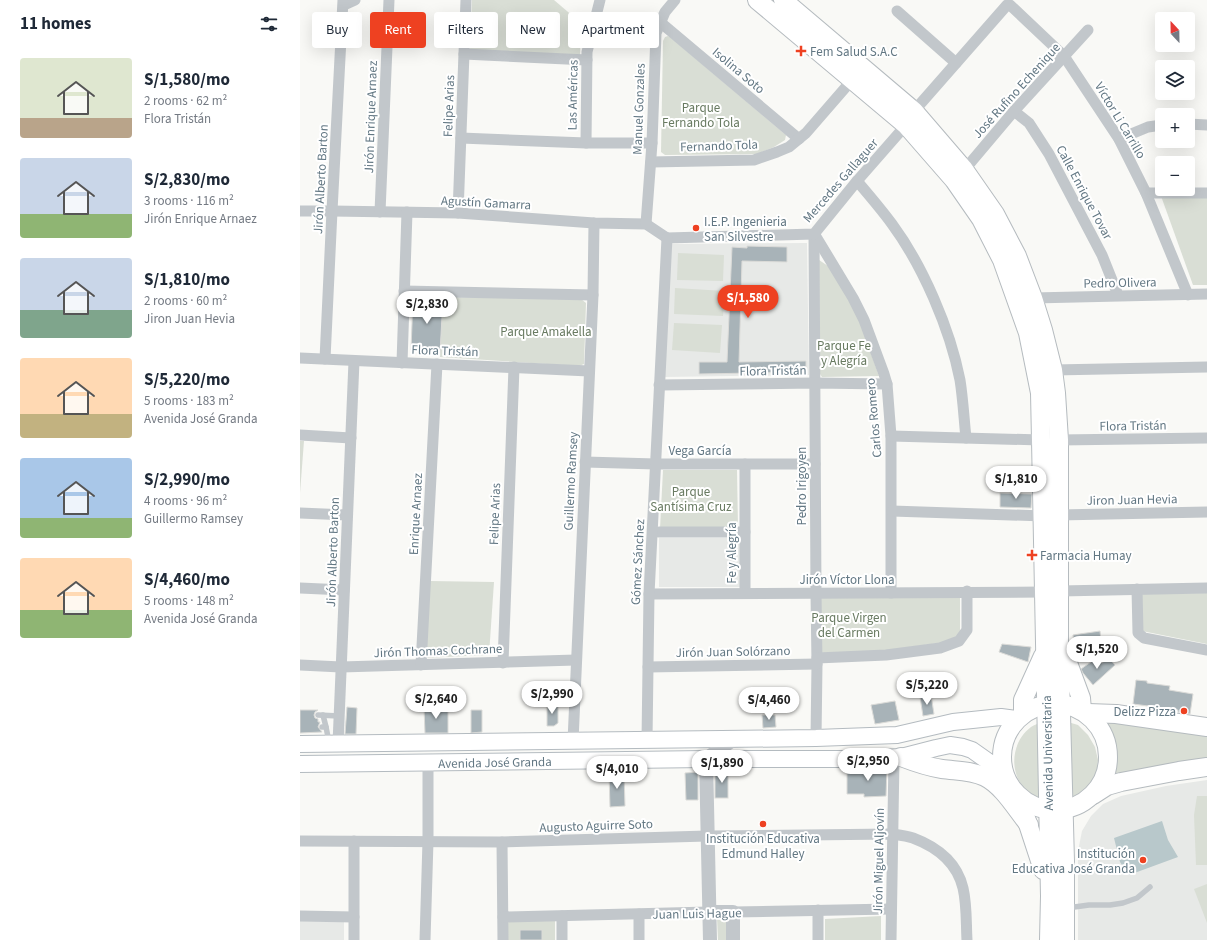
<!DOCTYPE html>
<meta charset="utf-8">
<style>
body{margin:0;font-family:"Source Sans 3",sans-serif;background:#f2f2f3;color:#1f2937;height:100vh;display:flex;flex-direction:column;font-size:15px;white-space:nowrap}
*{box-sizing:border-box;margin:0}
p{font-size:13px;color:#747a83}
.icon{flex:none;width:22px;height:22px;fill:none;stroke:currentColor;stroke-width:2;stroke-linecap:round;stroke-linejoin:round}
.map{position:relative;flex:1;overflow:hidden}
.panel{display:flex;flex-direction:column;background:#fff;width:300px}
.panel>*{flex:none}
.top-card{position:absolute;left:12px;top:12px;width:380px;height:36px;display:flex;gap:8px}
.needle{width:26px;rotate:338deg}
.controls{position:absolute;left:855px;top:12px;display:grid;gap:8px}
.controls a{display:grid;place-items:center;width:40px;height:40px;border-radius:4px;background:#fff;box-shadow:0 4px 16px #0002;font-size:20px}
.price{position:absolute;translate:-50% -34px;padding:0 9px;border-radius:14px;background:#fff;color:#222;font-size:13px;line-height:26px;filter:drop-shadow(0 1px 2px #0008)}
.price::after{content:'';position:absolute;left:50%;top:24px;width:12px;height:9px;margin-left:-6px;background:inherit;clip-path:polygon(0 0,100% 0,50% 100%)}
.price.current{background:#ee4121;color:#fff}
ul{padding:0;list-style:none}
li{display:flex;align-items:center;gap:12px;height:100px;padding:0 20px}
li span{display:grid;place-items:center;flex:none;width:112px;height:80px;border-radius:4px;color:#555}
li>.icon{margin-inline-start:auto}
span .icon{width:48px;height:48px;fill:#fffc;stroke-width:1}
li b{font-size:17px}
h2{display:flex;justify-content:space-between;align-items:center;height:48px;padding:0 20px;font-size:17px}
.chip{padding:0 14px;border-radius:4px;background:#fff;box-shadow:0 4px 16px #0002;font-size:14px;line-height:36px}
.chip.current{background:#ee4121;color:#fff}
main{display:flex;flex:1;min-height:0}
.map>svg:first-child{display:block}
.built{fill:#e7e9e7}
.green{fill:#d9ded5}
.water{fill:#b8c8cb}
.building{fill:#a8b3b8;stroke:#dbdbd8}
.lines{fill:none;stroke-linecap:round;stroke-linejoin:round}
.secondary-casing{stroke:#b4bbc0;stroke-width:18}
.primary-casing{stroke:#b5bbbf;stroke-width:20}
.service{stroke:#c2c7cb;stroke-width:5.5}
.minor{stroke:#c2c7cb;stroke-width:11}
.tertiary{stroke:#c2c7cb;stroke-width:14}
.secondary{stroke:#fff;stroke-width:16}
.primary{stroke:#fff;stroke-width:18}
.poi-dot{fill:#ee4121;stroke:#fff;stroke-width:1.5}
.labels{text-anchor:middle;stroke-width:4;stroke-linejoin:round;paint-order:stroke}
.poi-label{font-size:13px;fill:#627783;stroke:#fff;text-anchor:start}
.street-label{font-size:13px;fill:#627783;stroke:#fff}
.park-label{font-size:13px;fill:#687a61;stroke:#fff}
</style>
<main>
<section class="panel">
<h2>11 homes<svg class="icon" aria-label="filters" viewBox="0 0 24 24"><path d="M4 7h16M4 17h16"/><circle cx="9" cy="7" r="2"/><circle cx="15" cy="17" r="2"/></svg></h2>
<ul>
<li><span style="background:linear-gradient(#dfe7d0 75%,#b9a48a 0)"><svg class="icon" aria-label="home" viewBox="0 0 24 24"><path d="M3 11l9-7 9 7M6 9v11h12V9"/></svg></span><div><b>S/1,580/mo</b><p>2 rooms · 62 m²</p><p>Flora Tristán</p></div></li>
<li><span style="background:linear-gradient(#c9d6e8 70%,#8fb573 0)"><svg class="icon" aria-label="home" viewBox="0 0 24 24"><path d="M3 11l9-7 9 7M6 9v11h12V9"/></svg></span><div><b>S/2,830/mo</b><p>3 rooms · 116 m²</p><p>Jirón Enrique Arnaez</p></div></li>
<li><span style="background:linear-gradient(#c9d6e8 65%,#7fa58c 0)"><svg class="icon" aria-label="home" viewBox="0 0 24 24"><path d="M3 11l9-7 9 7M6 9v11h12V9"/></svg></span><div><b>S/1,810/mo</b><p>2 rooms · 60 m²</p><p>Jiron Juan Hevia</p></div></li>
<li><span style="background:linear-gradient(#ffd9b3 70%,#c2b280 0)"><svg class="icon" aria-label="home" viewBox="0 0 24 24"><path d="M3 11l9-7 9 7M6 9v11h12V9"/></svg></span><div><b>S/5,220/mo</b><p>5 rooms · 183 m²</p><p>Avenida José Granda</p></div></li>
<li><span style="background:linear-gradient(#a9c7e8 75%,#8fb573 0)"><svg class="icon" aria-label="home" viewBox="0 0 24 24"><path d="M3 11l9-7 9 7M6 9v11h12V9"/></svg></span><div><b>S/2,990/mo</b><p>4 rooms · 96 m²</p><p>Guillermo Ramsey</p></div></li>
<li><span style="background:linear-gradient(#ffd9b3 65%,#8fb573 0)"><svg class="icon" aria-label="home" viewBox="0 0 24 24"><path d="M3 11l9-7 9 7M6 9v11h12V9"/></svg></span><div><b>S/4,460/mo</b><p>5 rooms · 148 m²</p><p>Avenida José Granda</p></div></li>
</ul>
</section>
<div class="map">
<svg width="907" height="940" viewBox="0 0 907 940">
<rect width="100%" height="100%" fill="#f9f9f6"/>
<g class="built">
<polygon points="507,243 509,375 364,377 370,244"/>
<rect x="359" y="538" width="81" height="49"/>
<polygon points="907,780 907,940 778,940 778,851 782,831 791,816 803,804 821,796 866,786"/>
<polygon points="0,921 44,922 44,940 0,940"/>
</g>
<g class="green">
<polygon points="172,0 254,0 281,23 280,55 170,50"/>
<polygon points="368,36 370,37 486,135 485,140 474,147 457,154 365,155 361,152 363,41 365,37"/>
<polygon points="907,195 907,285 893,285 861,196"/>
<polygon points="378,253 424,255 423,281 377,280"/>
<polygon points="519,260 528,266 556,311 579,376 522,377 520,374"/>
<polygon points="375,288 425,291 423,316 374,314"/>
<polygon points="143,297 281,299 286,303 284,364 279,366 140,357"/>
<polygon points="374,323 422,325 420,353 372,350"/>
<polygon points="0,441 4,441 0,493"/>
<polygon points="363,470 437,470 438,527 360,529"/>
<polygon points="130,581 194,582 189,655 124,658"/>
<polygon points="660,593 660,636 654,641 580,651 521,654 521,596"/>
<polygon points="907,593 907,644 842,631 842,594"/>
<path d="M798,718L907,732V764L812,777L810,775C813,752 809,738 798,718Z"/>
<path d="M742,722L743,800C736,797 730,795 725,789C708,771 712,741 731,727C734,725 739,723 742,722Z"/>
<polygon points="768,722 778,725 788,735 795,747 798,760 797,771 792,781 786,790 779,798 769,801"/>
<polygon points="897,796 907,796 907,865 896,865 894,815"/>
<polygon points="907,884 907,923 894,889"/>
<polygon points="581,916 581,940 525,940 525,919"/>
<polygon points="255,917 255,940 204,940 204,918"/>
<polygon points="417,918 429,918 429,940 418,940"/>
</g>
<polygon class="water" points="862,821 868,840 878,857 829,875 820,862 814,838"/>
<g class="building">
<polygon points="447,246 487,247 487,262 442,261 439,362 506,361 506,372 399,374 399,362 427,362 432,247 447,248"/>
<polygon points="113,298 143,299 140,353 111,350"/>
<polygon points="700,493 732,494 731,508 700,507"/>
<polygon points="800,631 801,641 774,645 773,635"/>
<polygon points="702,644 731,647 728,662 699,652"/>
<polygon points="798,657 802,663 808,658 815,665 793,685 783,673 781,669"/>
<polygon points="836,680 847,681 847,683 870,686 869,690 893,694 890,714 878,712 878,710 833,704"/>
<polygon points="631,695 634,714 623,716 620,697"/>
<polygon points="595,701 599,720 575,724 571,705"/>
<polygon points="247,705 258,705 258,723 254,726 247,726"/>
<polygon points="47,707 57,708 56,734 45,734"/>
<polygon points="136,707 148,707 148,733 125,733 124,708"/>
<polygon points="0,710 18,710 15,712 14,715 15,718 18,719 18,722 20,722 18,727 22,732 0,733"/>
<polygon points="171,710 182,710 182,732 171,733"/>
<polygon points="462,715 475,715 476,727 463,728"/>
<polygon points="587,767 586,796 564,797 564,794 547,794 547,772 564,772 564,768"/>
<rect x="415" y="771" width="13" height="27"/>
<polygon points="398,772 398,800 386,800 385,773"/>
<polygon points="309,773 324,773 325,806 310,807"/>
<rect x="220" y="930" width="22" height="10"/>
</g>
<g class="lines">
<g class="secondary-casing">
<g id="secondary">
<polyline points="0,744 516,738 597,735 653,722 701,717 716,719"/>
<polyline points="0,764 406,759 556,759 601,757 636,748 650,745 663,747 672,750 689,762 710,785"/>
</g>
</g>
<g class="primary-casing">
<g id="primary">
<polyline points="457,0 606,125 654,180 681,219 702,260 728,333 740,393 741,440 750,896 749,940"/>
<polyline points="483,0 614,111 663,168 695,214 717,256 733,298 743,330 753,370 756,393 759,440 759,640 765,861 765,940"/>
<polyline points="764,652 781,698 782,710"/>
<circle cx="755" cy="757" r="53"/>
<polyline points="723,713 723,700 743,656"/>
<polyline points="788,713 816,714 907,727"/>
<path d="M601,757C614,762 628,767 642,769C657,771 671,770 685,777C703,786 716,809 729,825"/>
<polyline points="793,795 807,786 821,782 879,771 907,767"/>
<polyline points="725,815 743,870"/>
</g>
</g>
<g class="service">
<polyline points="18,715 39,716"/>
<polyline points="23,715 26,727"/>
<polyline points="22,727 26,727 29,742"/>
<polyline points="767,908 789,905 810,905 823,903 837,898 850,887"/>
</g>
<g class="minor">
<polyline points="44,5 55,0"/>
<polyline points="597,11 656,63"/>
<polyline points="360,22 499,139"/>
<polyline points="164,54 287,60"/>
<polyline points="614,111 707,5 710,5 764,56 819,139 846,193 888,295"/>
<polyline points="714,111 729,123 749,154 802,255 818,295"/>
<polyline points="888,124 907,125"/>
<polyline points="161,138 286,143 352,143"/>
<polyline points="819,139 848,127 862,125"/>
<polyline points="286,143 287,52 300,0"/>
<polyline points="351,162 454,160 477,152 489,147 506,133 552,80"/>
<polyline points="663,168 671,162 714,111 788,30"/>
<path d="M557,181C569,195 581,209 592,224C623,266 650,329 660,380C663,399 664,419 666,438"/>
<polyline points="846,193 907,193"/>
<polyline points="0,211 32,211 158,213 294,223 346,224 367,238"/>
<polyline points="80,212 89,0"/>
<polyline points="158,213 166,0"/>
<polyline points="346,224 352,143 356,33 365,12 375,0"/>
<polyline points="514,234 516,593 517,664 516,738"/>
<polyline points="515,235 553,298 564,320 584,374 587,384 591,436 591,593"/>
<polyline points="367,238 514,234 557,181 606,125"/>
<polyline points="104,291 293,295"/>
<polyline points="733,298 907,294"/>
<polyline points="0,358 289,371"/>
<polyline points="25,359 32,211 43,0"/>
<polyline points="102,363 107,212"/>
<polyline points="753,370 907,367"/>
<polyline points="359,385 515,383 587,384"/>
<polyline points="0,435 51,438"/>
<polyline points="591,436 741,440"/>
<polyline points="759,440 907,438"/>
<polyline points="285,462 356,464 515,464"/>
<polyline points="445,464 445,593"/>
<polyline points="592,511 744,516"/>
<polyline points="0,513 47,515"/>
<polyline points="758,515 907,512"/>
<polyline points="359,532 445,532"/>
<polyline points="0,588 44,590"/>
<polyline points="837,589 838,633 844,638 907,650"/>
<polyline points="760,591 907,588"/>
<polyline points="349,594 745,592"/>
<polyline points="517,658 586,655 640,648 659,641 667,630 667,591"/>
<polyline points="203,663 214,367"/>
<polyline points="0,665 41,667 276,660"/>
<polyline points="121,665 137,364"/>
<polyline points="348,667 517,664"/>
<polyline points="347,740 349,594 367,238"/>
<polyline points="273,741 293,295 294,223"/>
<polyline points="38,744 54,361"/>
<path d="M0,841L202,842L407,836L592,834C599,835 607,836 613,838C637,847 657,863 663,888C667,905 666,923 667,940"/>
<polyline points="202,842 203,940"/>
<polyline points="433,912 591,909"/>
<polyline points="0,916 54,917"/>
<polyline points="203,917 409,912"/>
<polyline points="54,940 54,841"/>
<polyline points="125,940 128,841 128,763"/>
<polyline points="262,940 262,916"/>
<polyline points="339,940 339,914"/>
<polyline points="518,940 518,910"/>
<polyline points="591,940 594,758"/>
</g>
<g class="tertiary">
<polyline points="409,912 433,912 433,940"/>
<polyline points="410,940 406,759 434,739"/>
</g>
<use href="#secondary" class="secondary"/>
<use href="#primary" class="primary"/>
</g>
<g class="poi-dot">
<path d="M499 45h4v4h4v4h-4v4h-4v-4h-4v-4h4z"/>
<circle cx="396" cy="228" r="4"/>
<path d="M730 549h4v4h4v4h-4v4h-4v-4h-4v-4h4z"/>
<circle cx="884" cy="711" r="4"/>
<circle cx="463" cy="824" r="4"/>
<circle cx="843" cy="860" r="4"/>
</g>
<g class="labels">
<g class="poi-label">
<text x="510" y="56">Fem Salud S.A.C</text>
<text x="404" y="226">I.E.P. Ingenieria<tspan x="404" dy="15">San Silvestre</tspan></text>
<text x="740" y="560">Farmacia Humay</text>
<text x="876" y="716" text-anchor="end">Delizz Pizza</text>
<text x="463" y="843" text-anchor="middle">Institución Educativa<tspan x="463" dy="15">Edmund Halley</tspan></text>
<text x="835" y="858" text-anchor="end">Institución<tspan x="835" dy="15">Educativa José Granda</tspan></text>
</g>
<g class="street-label">
<text transform="translate(439 70) rotate(40)" y="5">Isolina Soto</text>
<text transform="translate(716 90) rotate(-48)" y="5">José Rufino Echenique</text>
<text transform="translate(272 95) rotate(-89)" y="5">Las Américas</text>
<text transform="translate(148 106) rotate(-88)" y="5">Felipe Arias</text>
<text transform="translate(338 109) rotate(-88)" y="5">Manuel Gonzales</text>
<text transform="translate(70 117) rotate(-88)" y="5">Jirón Enrique Arnaez</text>
<text transform="translate(821 120) rotate(59)" y="5">Víctor Li Carrillo</text>
<text transform="translate(419 145) rotate(-2)" y="5">Fernando Tola</text>
<text transform="translate(20 179) rotate(-87)" y="5">Jirón Alberto Barton</text>
<text transform="translate(540 180) rotate(-49)" y="5">Mercedes Gallaguer</text>
<text transform="translate(785 192) rotate(62)" y="5">Calle Enrique Tovar</text>
<text transform="translate(186 202) rotate(3)" y="5">Agustín Gamarra</text>
<text transform="translate(820 282) rotate(-1)" y="5">Pedro Olivera</text>
<text transform="translate(145 350) rotate(2)" y="5">Flora Tristán</text>
<text transform="translate(473 370) rotate(-1)" y="5">Flora Tristán</text>
<text transform="translate(573 418) rotate(-95)" y="5">Carlos Romero</text>
<text transform="translate(833 425) rotate(-1)" y="5">Flora Tristán</text>
<text x="400" y="455">Vega García</text>
<text transform="translate(270 481) rotate(-87)" y="5">Guillermo Ramsey</text>
<text transform="translate(501 486) rotate(-90)" y="5">Pedro Irigoyen</text>
<text transform="translate(832 499) rotate(-1)" y="5">Jiron Juan Hevia</text>
<text transform="translate(115 514) rotate(-87)" y="5">Enrique Arnaez</text>
<text transform="translate(194 514) rotate(-88)" y="5">Felipe Arias</text>
<text transform="translate(32 552) rotate(-88)" y="5">Jirón Alberto Barton</text>
<text transform="translate(431 553) rotate(-90)" y="5">Fe y Alegría</text>
<text transform="translate(337 562) rotate(-87)" y="5">Gómez Sánchez</text>
<text x="547" y="584">Jirón Víctor Llona</text>
<text transform="translate(138 650) rotate(-2)" y="5">Jirón Thomas Cochrane</text>
<text transform="translate(433 651) rotate(-1)" y="5">Jirón Juan Solórzano</text>
<text transform="translate(747 753) rotate(-91)" y="5">Avenida Universitaria</text>
<text transform="translate(195 762) rotate(-1)" y="5">Avenida José Granda</text>
<text transform="translate(296 825) rotate(-2)" y="5">Augusto Aguirre Soto</text>
<text transform="translate(578 861) rotate(-89)" y="5">Jirón Miguel Aljovín</text>
<text transform="translate(397 913) rotate(-1)" y="5">Juan Luis Hague</text>
</g>
<g class="park-label">
<text x="401" y="112">Parque<tspan x="401" dy="15">Fernando Tola</tspan></text>
<text x="246" y="336">Parque Amakella</text>
<text x="544" y="350">Parque Fe<tspan x="544" dy="15">y Alegría</tspan></text>
<text x="391" y="496">Parque<tspan x="391" dy="15">Santísima Cruz</tspan></text>
<text x="549" y="622">Parque Virgen<tspan x="549" dy="15">del Carmen</tspan></text>
</g>
</g>
</svg>
<div class="controls">
<a><svg class="needle" viewBox="-14 -14 28 28"><path d="M0-13l5 13h-10z" fill="#e53935"/><path d="M0 13l5-13h-10z" fill="#747a83"/></svg></a>
<a><svg class="icon" aria-label="layers" viewBox="0 0 24 24"><path d="M12 4l9 5-9 5-9-5zM3 14l9 5 9-5"/></svg></a>
<a>+</a>
<a>−</a>
</div>
<b class="price current" style="left:448px;top:319px">S/1,580</b>
<b class="price" style="left:127px;top:325px">S/2,830</b>
<b class="price" style="left:716px;top:500px">S/1,810</b>
<b class="price" style="left:797px;top:670px">S/1,520</b>
<b class="price" style="left:627px;top:706px">S/5,220</b>
<b class="price" style="left:252px;top:715px">S/2,990</b>
<b class="price" style="left:136px;top:720px">S/2,640</b>
<b class="price" style="left:469px;top:721px">S/4,460</b>
<b class="price" style="left:568px;top:782px">S/2,950</b>
<b class="price" style="left:422px;top:784px">S/1,890</b>
<b class="price" style="left:317px;top:790px">S/4,010</b>
<div class="top-card">
<a class="chip">Buy</a>
<a class="chip current">Rent</a>
<a class="chip">Filters</a>
<a class="chip">New</a>
<a class="chip">Apartment</a>
</div>
</div>
</main>
